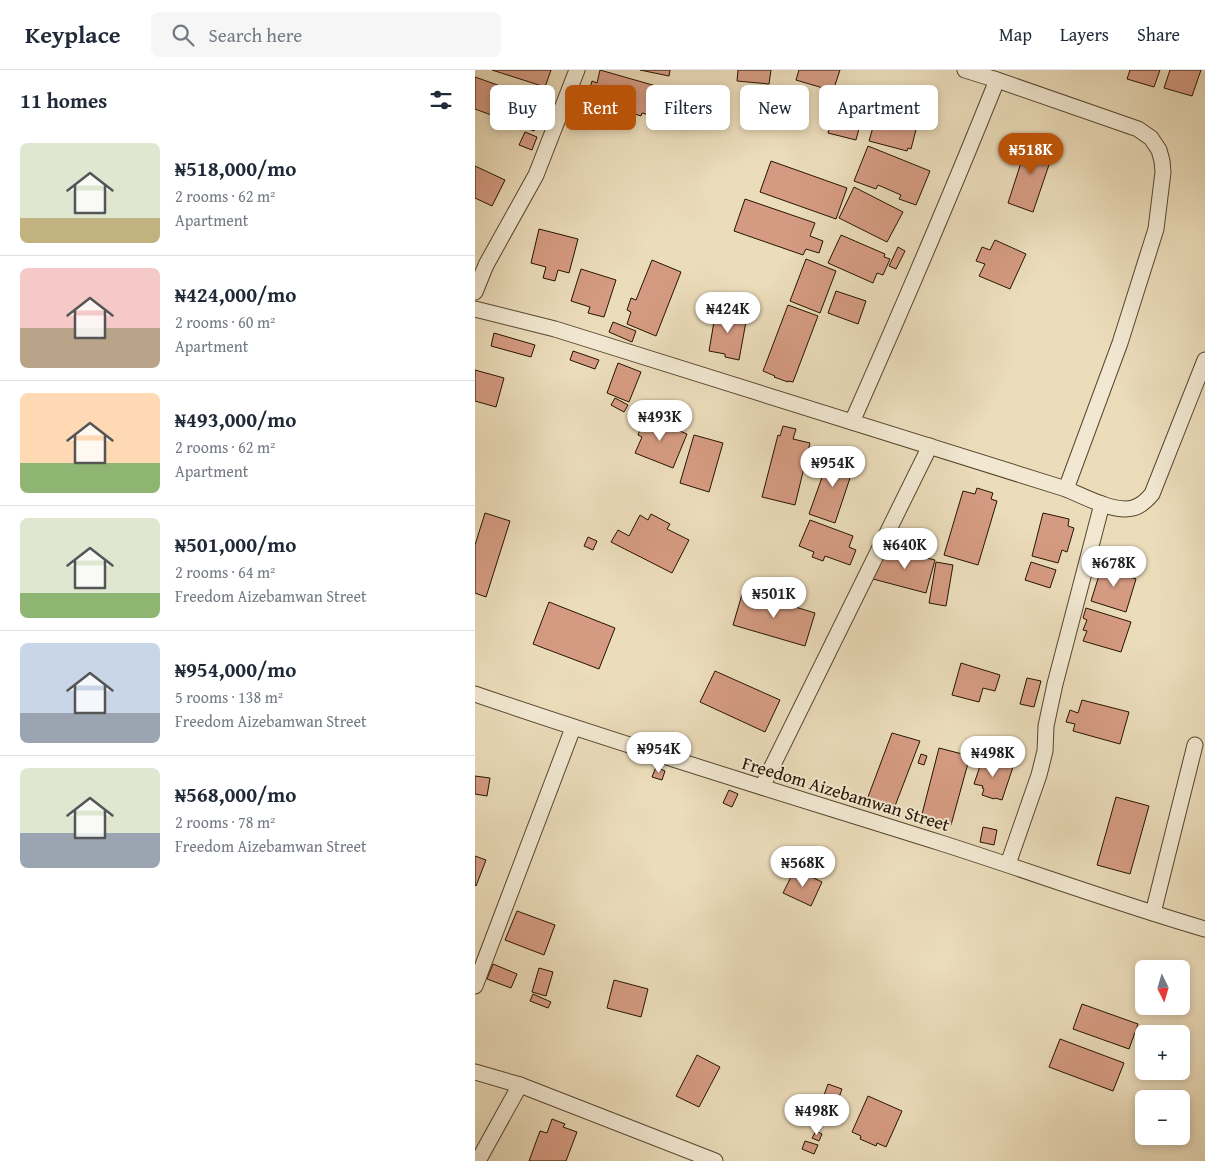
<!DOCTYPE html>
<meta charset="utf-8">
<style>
body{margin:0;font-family:"Gentium Book Plus",serif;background:#f6f6f7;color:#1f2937;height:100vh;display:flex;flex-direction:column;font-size:19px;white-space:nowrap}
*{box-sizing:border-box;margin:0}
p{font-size:16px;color:#747a83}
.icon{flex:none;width:28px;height:28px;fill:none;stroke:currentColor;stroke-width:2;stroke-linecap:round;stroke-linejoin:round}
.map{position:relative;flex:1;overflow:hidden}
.panel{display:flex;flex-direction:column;background:#fff;width:475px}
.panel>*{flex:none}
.top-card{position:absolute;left:15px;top:15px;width:475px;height:45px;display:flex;gap:10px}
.needle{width:32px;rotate:175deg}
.buttons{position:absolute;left:660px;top:890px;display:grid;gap:10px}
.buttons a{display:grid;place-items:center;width:55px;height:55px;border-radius:8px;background:#fff;box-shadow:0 2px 8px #0003;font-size:25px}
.price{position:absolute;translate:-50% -42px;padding:0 11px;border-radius:18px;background:#fff;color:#222;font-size:16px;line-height:32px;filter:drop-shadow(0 1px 2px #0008)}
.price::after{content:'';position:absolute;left:50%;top:30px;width:15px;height:11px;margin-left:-8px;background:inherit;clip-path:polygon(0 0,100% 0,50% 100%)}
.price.on{background:#b45309;color:#fff}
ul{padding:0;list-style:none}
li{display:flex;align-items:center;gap:15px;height:125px;padding:0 20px}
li+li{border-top:1px solid #e0e1e3}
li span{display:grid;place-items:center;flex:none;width:140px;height:100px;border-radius:8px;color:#555}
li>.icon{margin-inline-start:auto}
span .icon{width:60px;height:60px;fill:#fffc;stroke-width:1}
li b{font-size:21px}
h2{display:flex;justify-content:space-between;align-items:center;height:60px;padding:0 20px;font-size:21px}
.pill{padding:0 18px;border-radius:8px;background:#fff;box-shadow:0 2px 8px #0003;font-size:18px;line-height:45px}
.pill.on{background:#b45309;color:#fff}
header{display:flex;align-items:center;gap:30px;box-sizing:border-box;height:70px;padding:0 25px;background:#fff;border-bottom:1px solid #e0e1e3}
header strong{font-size:24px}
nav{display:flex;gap:28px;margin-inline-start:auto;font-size:18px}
.search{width:350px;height:45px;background:#f6f6f7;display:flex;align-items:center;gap:12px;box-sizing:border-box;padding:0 18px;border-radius:8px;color:#747a83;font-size:19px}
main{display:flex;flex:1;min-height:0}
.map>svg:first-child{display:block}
.building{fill:#d59b82;stroke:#241400}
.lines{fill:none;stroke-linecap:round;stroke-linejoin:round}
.street-casing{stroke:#56462e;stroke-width:17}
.street{stroke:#f2e8d2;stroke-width:15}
.labels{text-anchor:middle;stroke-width:4;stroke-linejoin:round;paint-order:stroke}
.street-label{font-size:18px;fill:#241400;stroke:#f2e8d2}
</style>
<header>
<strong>Keyplace</strong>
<div class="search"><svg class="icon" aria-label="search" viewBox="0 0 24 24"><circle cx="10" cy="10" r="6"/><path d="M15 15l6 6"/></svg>Search here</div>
<nav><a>Map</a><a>Layers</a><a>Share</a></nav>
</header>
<main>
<section class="panel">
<h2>11 homes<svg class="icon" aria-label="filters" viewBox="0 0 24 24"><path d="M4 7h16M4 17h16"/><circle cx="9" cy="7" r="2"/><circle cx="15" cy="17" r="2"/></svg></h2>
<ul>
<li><span style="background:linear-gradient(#dfe7d0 75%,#c2b280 0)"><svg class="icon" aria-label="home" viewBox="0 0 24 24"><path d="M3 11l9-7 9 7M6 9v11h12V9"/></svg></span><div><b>₦518,000/mo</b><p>2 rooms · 62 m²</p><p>Apartment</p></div></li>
<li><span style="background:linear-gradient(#f6c9c9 60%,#b9a48a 0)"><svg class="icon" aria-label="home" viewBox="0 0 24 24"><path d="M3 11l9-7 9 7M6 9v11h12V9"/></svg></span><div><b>₦424,000/mo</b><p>2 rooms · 60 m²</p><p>Apartment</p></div></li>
<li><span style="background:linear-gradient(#ffd9b3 70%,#8fb573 0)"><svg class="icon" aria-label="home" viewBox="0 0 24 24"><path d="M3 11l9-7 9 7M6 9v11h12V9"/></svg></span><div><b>₦493,000/mo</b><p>2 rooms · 62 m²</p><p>Apartment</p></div></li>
<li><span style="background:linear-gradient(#dfe7d0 75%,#8fb573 0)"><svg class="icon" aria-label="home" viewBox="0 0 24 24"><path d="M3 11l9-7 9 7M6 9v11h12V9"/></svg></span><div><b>₦501,000/mo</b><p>2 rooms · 64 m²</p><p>Freedom Aizebamwan Street</p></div></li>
<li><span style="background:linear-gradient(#c9d6e8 70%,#9aa5b1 0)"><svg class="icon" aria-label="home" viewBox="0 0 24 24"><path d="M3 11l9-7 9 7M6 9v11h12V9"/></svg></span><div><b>₦954,000/mo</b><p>5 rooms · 138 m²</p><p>Freedom Aizebamwan Street</p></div></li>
<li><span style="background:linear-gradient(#dfe7d0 65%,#9aa5b1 0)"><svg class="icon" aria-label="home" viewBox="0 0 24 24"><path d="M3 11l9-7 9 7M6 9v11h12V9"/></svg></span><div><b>₦568,000/mo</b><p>2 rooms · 78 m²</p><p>Freedom Aizebamwan Street</p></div></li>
</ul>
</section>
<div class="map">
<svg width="730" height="1091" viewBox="0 0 730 1091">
<rect width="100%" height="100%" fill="#ebdcba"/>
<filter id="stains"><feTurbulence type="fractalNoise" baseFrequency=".004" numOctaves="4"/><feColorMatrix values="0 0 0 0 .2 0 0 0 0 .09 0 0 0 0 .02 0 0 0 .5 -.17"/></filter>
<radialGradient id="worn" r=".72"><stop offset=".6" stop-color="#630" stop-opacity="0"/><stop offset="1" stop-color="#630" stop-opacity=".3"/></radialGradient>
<g class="building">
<polygon points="17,0 76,0 70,17"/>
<polygon points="125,0 195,20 187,49 167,43 166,46 153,42 154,39 112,28 117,11 122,13"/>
<polygon points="165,0 195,0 194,6"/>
<polygon points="263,0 296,0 294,14 262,11"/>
<polygon points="324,0 365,0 358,21 321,10"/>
<polygon points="655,0 685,0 679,17 652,9"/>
<polygon points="695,0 726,0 717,26 689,18"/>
<polygon points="0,7 31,18 32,17 37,19 37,21 69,33 59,61 0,39"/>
<polygon points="405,33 443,43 440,51 443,52 436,79 433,78 432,81 394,71"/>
<polygon points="358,45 386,51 381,70 353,63"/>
<polygon points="50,62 62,67 57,80 44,75"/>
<polygon points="554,68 580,77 558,142 533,133"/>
<polygon points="393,76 455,101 441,135 424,129 426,125 403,115 401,119 379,111"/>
<polygon points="296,91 372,118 361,149 285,122"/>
<polygon points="0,96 30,110 17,136 0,128"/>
<polygon points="379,117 428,142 412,172 364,148"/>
<polygon points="270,129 340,153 335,166 348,171 344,183 331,179 328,185 259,161"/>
<polygon points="64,159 103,169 94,203 83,200 80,211 68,208 71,197 56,193"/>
<polygon points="366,165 410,184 409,187 415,189 408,205 402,203 398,213 353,193"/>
<polygon points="520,170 551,184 535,219 504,206 510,194 501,191 507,177 515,180"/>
<polygon points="423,177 430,181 421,199 414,196"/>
<polygon points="331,189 361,201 345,243 315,231"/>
<polygon points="177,190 206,202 181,266 152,254 156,242 152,240 156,228 161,230"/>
<polygon points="106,199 141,210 129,247 113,243 115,237 96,231"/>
<polygon points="361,221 391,231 383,254 353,243"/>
<polygon points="313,235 343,246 318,312 313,311 313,312 299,307 300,306 288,301"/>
<polygon points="241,240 272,246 264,290 250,287 250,284 234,281"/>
<polygon points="138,252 161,261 157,272 134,262"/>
<polygon points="19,263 60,275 56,287 16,276"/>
<polygon points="98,281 124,290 120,299 95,290"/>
<polygon points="143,293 166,302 154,332 132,323"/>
<polygon points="0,300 29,308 21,337 0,331"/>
<polygon points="140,328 153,335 149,342 136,335"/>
<polygon points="170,347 179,350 180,347 194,353 193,356 212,364 198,398 160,383 167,367 163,365"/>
<polygon points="308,356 321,359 318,369 335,373 320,435 287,427 303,365 305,366"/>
<polygon points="219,365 248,373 234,422 205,413"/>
<polygon points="356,382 381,390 360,453 334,444"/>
<polygon points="502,418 518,423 516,429 522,431 503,495 469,485 488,421 500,424"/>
<polygon points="10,443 35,451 11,527 0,523 0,475"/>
<polygon points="568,443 594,449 593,456 599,458 592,482 587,480 583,493 557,486"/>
<polygon points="176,444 195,454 192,459 214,470 197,503 136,472 143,460 154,466 165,445 173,450"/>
<polygon points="335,450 378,466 374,477 381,480 375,495 350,486 348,491 337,487 339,482 324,476"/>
<polygon points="113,467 122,471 118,480 109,476"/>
<polygon points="411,478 460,490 451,523 398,509 403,489 408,490"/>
<polygon points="461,492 478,495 471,536 454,533"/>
<polygon points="556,492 581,500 575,518 550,510"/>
<polygon points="638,493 654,498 651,506 661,509 651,542 616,531 626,499 636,502"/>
<polygon points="268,521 340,543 330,576 258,555"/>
<polygon points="74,532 140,558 124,599 58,574"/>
<polygon points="611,538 656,552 646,582 608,571 612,561 608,560 612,550 608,548"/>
<polygon points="486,593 525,605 520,621 508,618 504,632 477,625"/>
<polygon points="240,601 305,630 290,662 225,632"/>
<polygon points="552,608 566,611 559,637 545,634"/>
<polygon points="607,630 654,642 645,674 598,661 600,654 591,652 595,640 603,643"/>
<polygon points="417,663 445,671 420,736 393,727"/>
<polygon points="464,678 495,686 476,755 446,748"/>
<polygon points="446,684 452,686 449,695 443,693"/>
<polygon points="508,687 538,697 527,730 520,728 519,729 507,725 509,719 507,718 508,716 499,714"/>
<polygon points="181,697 190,701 187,710 177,707"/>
<polygon points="0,706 15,708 12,726 0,724"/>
<polygon points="254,720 263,724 257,737 248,733"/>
<polygon points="641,727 674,736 655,804 622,795"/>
<polygon points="508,757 522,760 519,775 505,772"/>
<polygon points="0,786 11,790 1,816 0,815"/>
<polygon points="320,799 347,812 336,836 308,823"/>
<polygon points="42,841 80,855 69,885 30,870"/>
<polygon points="18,894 42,904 36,918 12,909"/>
<polygon points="64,898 78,902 71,926 57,922"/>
<polygon points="139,910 173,919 166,947 132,938"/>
<polygon points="58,924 76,932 73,938 55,931"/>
<polygon points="607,934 663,954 654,979 598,959"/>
<polygon points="585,969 649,993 638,1021 574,997"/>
<polygon points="222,985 245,997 224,1037 201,1026"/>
<polygon points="353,1014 367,1019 357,1047 343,1042"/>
<polygon points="393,1026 427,1041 411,1077 402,1073 401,1076 385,1069 386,1066 377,1062"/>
<polygon points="77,1049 90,1054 88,1057 102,1062 91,1091 54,1091 65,1061 72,1063"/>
<polygon points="341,1061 347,1064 344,1071 337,1068"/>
<polygon points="330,1071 343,1075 339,1084 327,1079"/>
</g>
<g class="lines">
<g class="street-casing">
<g id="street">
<polyline points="490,0 522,10 663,59 676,68 684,80 687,91 688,102 681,159 645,273 591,419"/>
<polyline points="0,222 11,195 61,105 102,0"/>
<path d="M0,239L80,259L591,419C608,426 639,443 658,438C666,436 672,430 677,424L730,290"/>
<path d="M377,352C427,239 476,125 522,10"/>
<path d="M0,624C154,677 310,724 466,773C554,801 641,833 730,859"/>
<polyline points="287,717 455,376"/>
<polyline points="533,794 564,705 570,681 571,656 580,614 627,434"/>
<polyline points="678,843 720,675"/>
<polyline points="0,916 98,658"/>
<polyline points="0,1002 45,1015 240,1091"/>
<polyline points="3,1091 45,1015"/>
</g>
</g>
<use href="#street" class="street"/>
</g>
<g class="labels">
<g class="street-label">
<text transform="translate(371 724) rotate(17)" y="6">Freedom Aizebamwan Street</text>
</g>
</g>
<rect width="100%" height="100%" filter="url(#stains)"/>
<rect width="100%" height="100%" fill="url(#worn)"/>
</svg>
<div class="buttons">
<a><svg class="needle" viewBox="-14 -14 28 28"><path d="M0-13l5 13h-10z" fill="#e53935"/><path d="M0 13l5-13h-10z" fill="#747a83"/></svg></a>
<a>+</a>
<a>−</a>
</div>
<b class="price on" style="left:556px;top:105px">₦518K</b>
<b class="price" style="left:253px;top:264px">₦424K</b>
<b class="price" style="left:185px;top:372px">₦493K</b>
<b class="price" style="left:358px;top:418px">₦954K</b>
<b class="price" style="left:430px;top:500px">₦640K</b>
<b class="price" style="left:639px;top:518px">₦678K</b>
<b class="price" style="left:299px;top:549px">₦501K</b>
<b class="price" style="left:184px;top:704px">₦954K</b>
<b class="price" style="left:518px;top:708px">₦498K</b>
<b class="price" style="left:328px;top:818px">₦568K</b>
<b class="price" style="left:342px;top:1066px">₦498K</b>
<div class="top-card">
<a class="pill">Buy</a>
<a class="pill on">Rent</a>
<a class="pill">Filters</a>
<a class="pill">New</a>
<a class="pill">Apartment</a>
</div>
</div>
</main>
